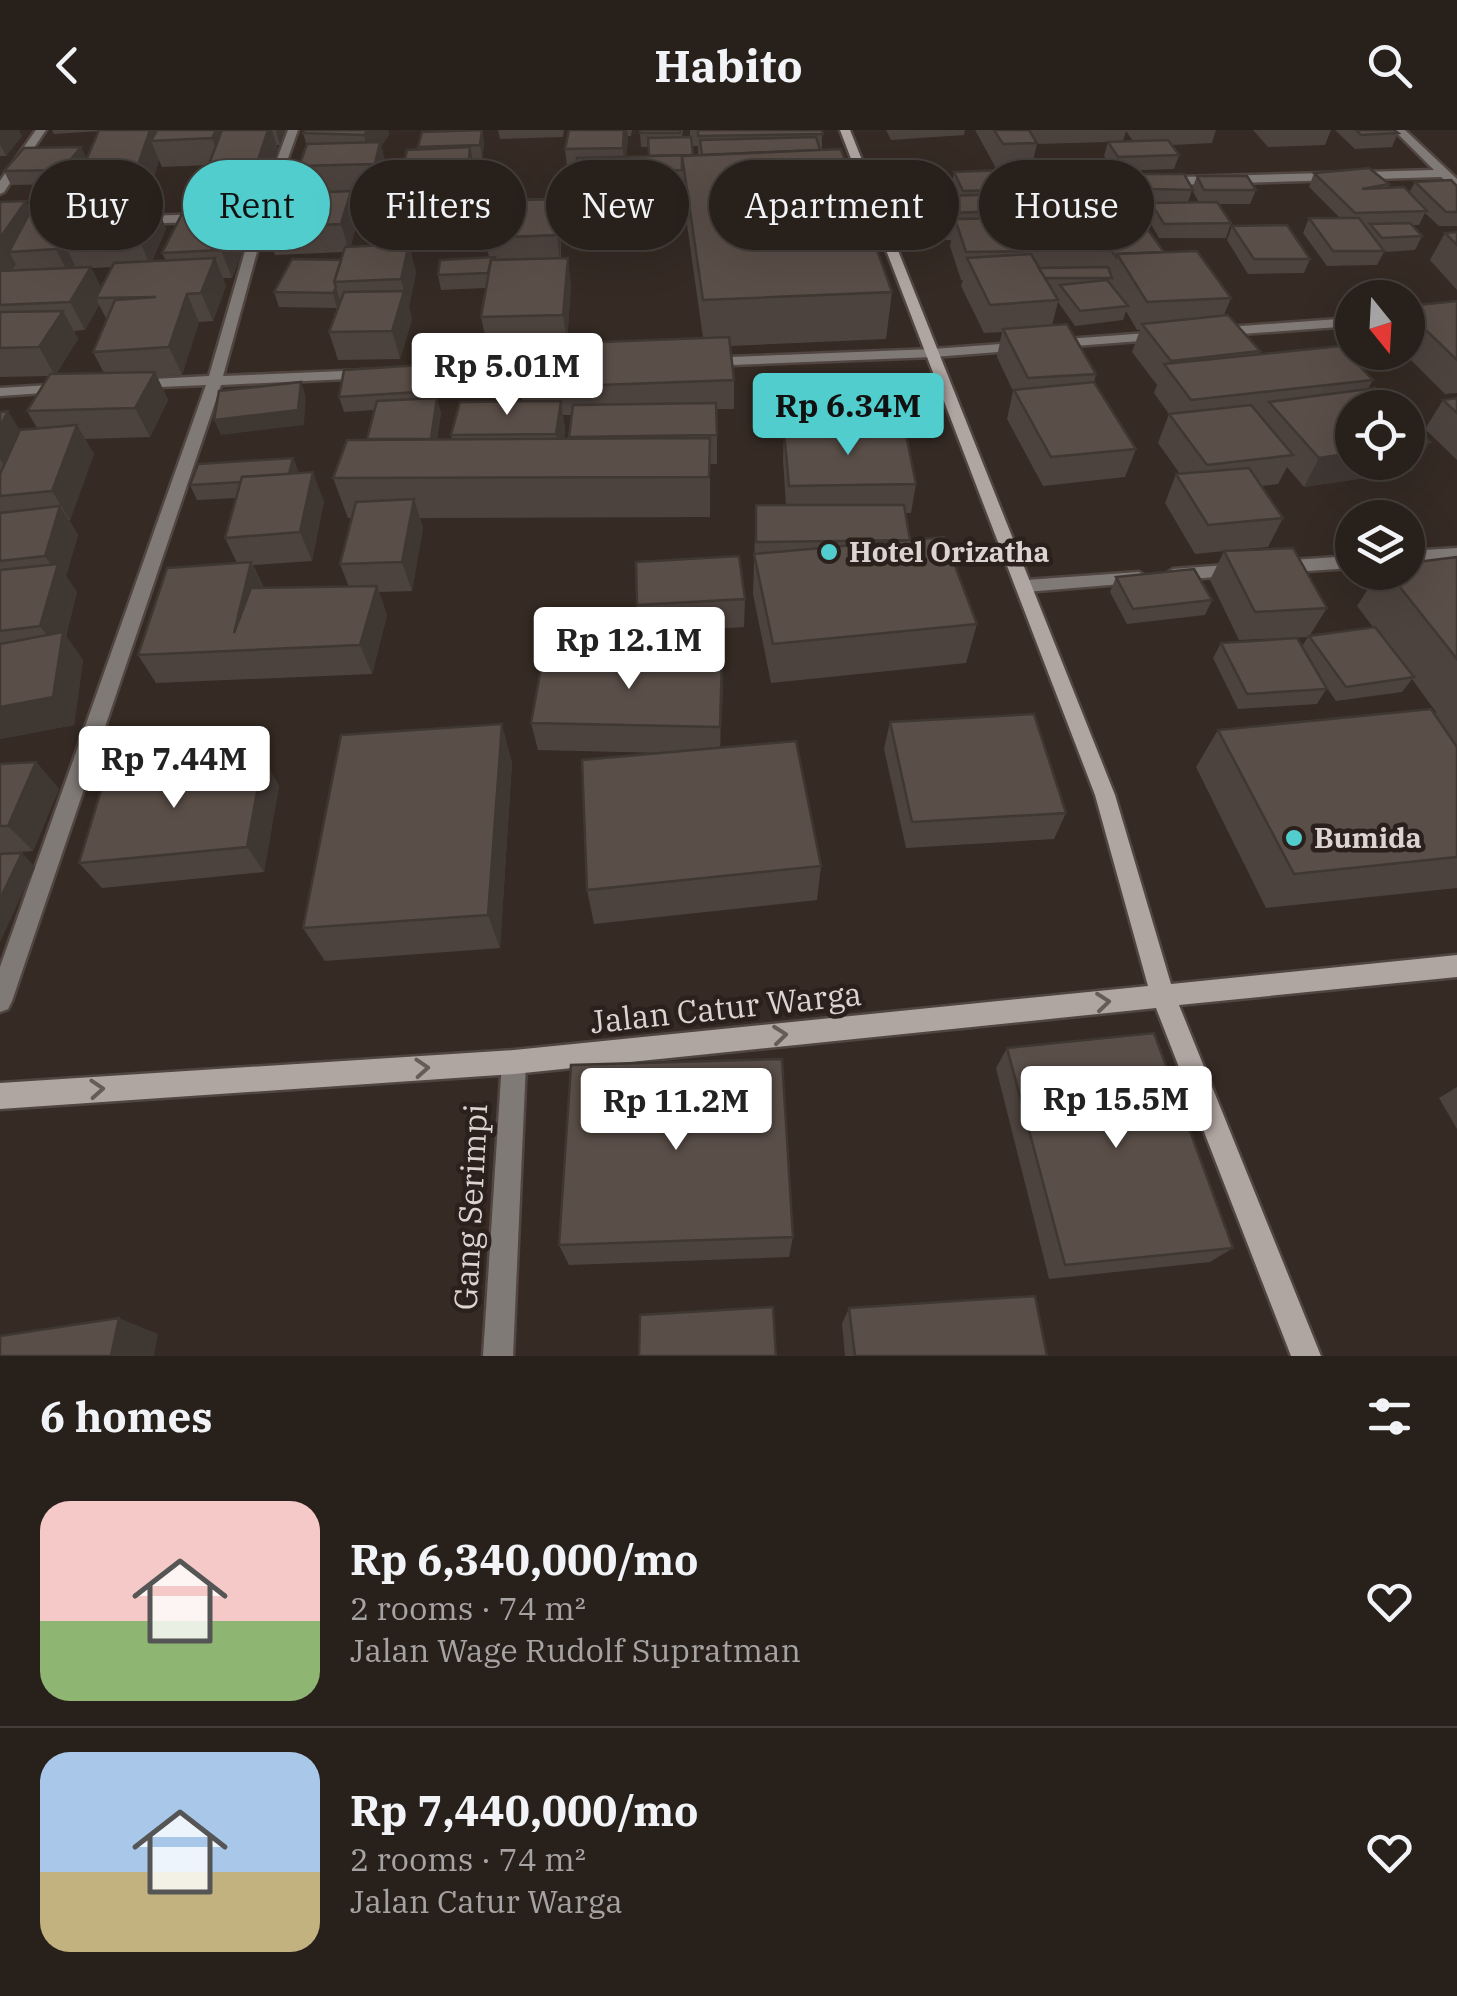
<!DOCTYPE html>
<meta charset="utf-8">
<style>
body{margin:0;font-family:"IBM Plex Serif",serif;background:#342d28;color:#f1f3f6;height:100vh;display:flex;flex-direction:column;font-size:38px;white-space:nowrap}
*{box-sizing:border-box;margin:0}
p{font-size:32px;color:#a5a3a3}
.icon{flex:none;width:55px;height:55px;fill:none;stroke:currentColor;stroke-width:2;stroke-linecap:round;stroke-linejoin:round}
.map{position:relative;height:1226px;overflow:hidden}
.drawer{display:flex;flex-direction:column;background:#28201b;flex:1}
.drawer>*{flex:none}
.guide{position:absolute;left:30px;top:30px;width:1398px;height:90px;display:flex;gap:20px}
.needle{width:65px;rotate:162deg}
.fabs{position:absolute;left:1335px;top:150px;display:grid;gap:20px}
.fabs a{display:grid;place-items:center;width:90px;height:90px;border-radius:50%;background:#28201b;box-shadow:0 10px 40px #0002,0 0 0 2px #443e3a;font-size:50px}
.price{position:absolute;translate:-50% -85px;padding:0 22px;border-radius:10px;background:#fff;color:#222;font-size:32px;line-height:65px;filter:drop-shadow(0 2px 5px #0008)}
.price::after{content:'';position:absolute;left:50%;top:60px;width:30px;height:22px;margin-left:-15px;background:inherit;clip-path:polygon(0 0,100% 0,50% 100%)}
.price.current{background:#52cdce;color:#111}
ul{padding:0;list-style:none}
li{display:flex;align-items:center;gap:30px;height:250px;padding:0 40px}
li+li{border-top:2px solid #443e3a}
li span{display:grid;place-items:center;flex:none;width:280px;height:200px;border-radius:30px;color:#555}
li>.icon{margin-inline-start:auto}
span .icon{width:120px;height:120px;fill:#fffc;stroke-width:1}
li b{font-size:42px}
h2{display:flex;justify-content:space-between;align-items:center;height:120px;padding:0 40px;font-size:42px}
.tag{padding:0 35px;border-radius:45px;background:#28201b;box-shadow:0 10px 40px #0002,0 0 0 2px #443e3a;font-size:35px;line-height:90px}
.tag.current{background:#52cdce;color:#111}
header{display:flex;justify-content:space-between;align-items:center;height:130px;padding:0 40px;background:#28201b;font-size:45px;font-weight:800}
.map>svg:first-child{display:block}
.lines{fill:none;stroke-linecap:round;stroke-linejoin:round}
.street-casing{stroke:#504540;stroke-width:5}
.secondary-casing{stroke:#504540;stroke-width:5}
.street{fill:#807a77;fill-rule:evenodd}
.secondary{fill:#afa5a1;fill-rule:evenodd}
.wall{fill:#4d433e;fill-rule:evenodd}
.shaded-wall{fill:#3f3732}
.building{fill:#5a4e48;stroke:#3f3732;stroke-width:2.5}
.oneway{stroke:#665c57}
.poi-dot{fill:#52cdce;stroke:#2b201b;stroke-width:4}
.labels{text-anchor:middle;stroke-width:9;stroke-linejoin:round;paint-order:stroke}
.poi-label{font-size:28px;font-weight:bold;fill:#dcd4d1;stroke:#2b201b;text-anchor:start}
.near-street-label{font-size:32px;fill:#dcd4d1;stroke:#2b201b}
</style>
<header><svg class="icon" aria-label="back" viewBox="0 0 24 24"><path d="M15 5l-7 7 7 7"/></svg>Habito<svg class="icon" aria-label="search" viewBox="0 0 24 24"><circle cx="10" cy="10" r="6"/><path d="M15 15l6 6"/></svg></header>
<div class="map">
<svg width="1457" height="1226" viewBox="0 0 1457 1226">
<rect width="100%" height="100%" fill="#352a24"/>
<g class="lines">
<g class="street-casing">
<g id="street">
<polygon points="36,0 46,0 4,62 0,64 0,51"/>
<polygon points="288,0 298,0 269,82 293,81 299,85 293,89 266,89 223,246 367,240 374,244 367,248 221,255 12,871 8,879 0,882 0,837 206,255 136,258 129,254 136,250 209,246 254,90 137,94 131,90 137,86 257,83"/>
<polygon points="1394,0 1405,0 1457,49 1457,59 1441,47 1071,58 1065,54 1071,50 1434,40"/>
<polygon points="978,53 984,57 982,59 832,66 826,62 832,58"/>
<polygon points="708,63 714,67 712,70 332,88 326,84 332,80"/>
<polygon points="1352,188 1352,196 1215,206 1208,202 1215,198"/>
<polygon points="1161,202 1166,203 1166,209 933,227 706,236 699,232 706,228 933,219"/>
<polygon points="547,234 554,238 552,241 411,247 404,243 411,239"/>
<polygon points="67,254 74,258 72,261 0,266 0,258"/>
<polygon points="1457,418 1457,430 1408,433 1408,421"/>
<polygon points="1352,426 1352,438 1278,443 1269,437 1278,431"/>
<polygon points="1239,434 1248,440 1245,444 1173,451 1164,445 1173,439"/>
<polygon points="1139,442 1148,448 1145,452 1026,462 1017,456 1026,450"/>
<polygon points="514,920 523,923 526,932 513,1226 483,1226 502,932 505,923"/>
</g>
</g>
<g class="secondary-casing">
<polygon id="secondary" points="840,0 850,0 1115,665 1171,854 1457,825 1457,847 1179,875 1321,1226 1291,1226 1156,878 514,944 0,979 0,953 514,920 1148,856 1095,665"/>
</g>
<use href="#street" class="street"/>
<use href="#secondary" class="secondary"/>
</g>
<g class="wall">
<polygon points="0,0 22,6 6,26 0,26"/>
<path d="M52,0H285L280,15H277L278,20L264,66L246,67L255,92L232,148H223L226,156L213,191L199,192L182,245L157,247L168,270L150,307L85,309L94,324L70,390H69L78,405L66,446L77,462L66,506L83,530L74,595L0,609V383H1L0,381V282L20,300L37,298L27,281L49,246L0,247V72L31,81L155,71L166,99L152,131H166L162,123L215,66L206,42L209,35L162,37L159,30L148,67L93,72L80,45L85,33L69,54L11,55L4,41L87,29L99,1L54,4ZM112,137L101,158L91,138ZM99,175L107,190L93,222L104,243L56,244L78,209L74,201L85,200Z"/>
<polygon points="305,0 388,0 389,5 381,16 387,38 382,60 351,61 358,88 351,116 416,142 409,177 412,189 400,229 338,230 329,202 340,171 337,178 279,177 274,162 341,130 344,122 275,125 265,98 307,63 299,36 307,16 303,3"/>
<polygon points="482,0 484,14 482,29 473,29 471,55 405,58 402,44 419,20 418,17"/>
<polygon points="498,0 564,0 563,7 500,9"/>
<path d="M569,0H632L631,6H628L626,27L649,26L648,17H641L640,3L683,0L682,7H690V0H822V20L892,162L886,209L730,216L734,250V279H717V334H710V387L420,388L423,398L412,461L379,462L387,485L372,544L156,553L138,525L237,433L225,408L236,368L197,370L190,355L293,328L299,343L324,371L312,431L253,435L264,458L349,457L340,434L352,388H348L333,348L368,309L374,280L344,282L339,267L439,249L437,269L441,283L437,309H452L451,305L522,271L520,258L703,208L683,66L579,69L576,45H568L565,19ZM692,16H698V25H694ZM563,285H571L569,309H564L565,300Z"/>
<polygon points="886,0 965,0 964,5 891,10"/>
<path d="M975,0H1216L1212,13L1172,15L1179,25L1174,39L1114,41L1104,26L1108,12L1037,14L1031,39L1057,44L1109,69L1105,83L1094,84L1101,95L1164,122L1231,168L1224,185L1260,221L1259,224L1373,250L1368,259L1412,341L1304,357L1287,337L1278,354L1262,356L1283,388L1268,417L1224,421L1327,478L1310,505L1373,497L1357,476L1379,442H1408L1457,427V758L1266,778L1196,637L1218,600L1435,584L1436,582L1412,549L1402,562L1336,571L1327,558L1317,574L1238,579L1213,528L1221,513L1302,516L1308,507L1239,510L1210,450L1224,421L1195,424L1165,373L1176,344H1180L1158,313L1169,284L1154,263L1157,255L1132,222L1140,200H1137L1126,181L1123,190L1075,196L1058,172L1052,195L1096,244L1094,253L1136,319L1125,347L1043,356L1007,289L1013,261L997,227L1002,202L984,203L961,156L963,150H961L950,116L951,110H946L939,93L943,66H950L954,42L997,40ZM1126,1L1133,11H1123Z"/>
<polygon points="1253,0 1331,0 1325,15 1268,17"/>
<polygon points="1335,0 1394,0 1398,3 1392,17 1355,19"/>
<polygon points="1314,43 1389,54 1388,58 1409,63 1415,52 1457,56 1457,96 1439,96 1425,83 1419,95 1412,95 1422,106 1415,120 1384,122 1377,135 1327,136 1303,103 1309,88 1340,88 1309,57"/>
<path d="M1142,44L1192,59L1197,46L1256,60L1250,74H1218L1231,93L1226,108H1159L1147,87L1151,73H1146L1138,58ZM1192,60L1199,72H1188Z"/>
<polygon points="561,96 561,128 571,155 567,213 487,215 481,187 486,158 441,160 438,145 489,128 486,108"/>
<polygon points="1232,96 1310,129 1304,143 1248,144 1227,110"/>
<polygon points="1457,102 1457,160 1430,130 1445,103"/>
<polygon points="1457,171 1457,263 1445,264 1403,222 1408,222 1408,176"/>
<polygon points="1457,268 1457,330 1425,299 1443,270"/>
<polygon points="784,301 916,354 911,383 905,383 910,410 977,494 966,533 771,553 753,464 756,375 786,375 783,330"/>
<polygon points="1116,447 1212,470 1205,485 1127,494 1110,462"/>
<polygon points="745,469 744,497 640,504 637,475"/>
<polygon points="723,558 720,618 821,736 817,770 594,794 587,760 663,623 538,620 531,593"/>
<polygon points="890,592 1066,683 1054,709 906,718 884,619"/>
<polygon points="263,629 279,656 264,742 102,758 79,733"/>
<polygon points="36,632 59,659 33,721 0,723 0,634"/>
<polygon points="512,632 500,818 325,831 303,798"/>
<polygon points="1007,918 1233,1118 1210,1132 1049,1149 996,938"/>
<polygon points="1457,957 1457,999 1439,968"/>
<polygon points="793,1107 789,1127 569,1135 559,1115"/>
<polygon points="849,1178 1047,1226 845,1226 842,1194"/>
</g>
<g class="shaded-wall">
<polygon points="0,0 19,0 22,6 6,26 0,14"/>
<polygon points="150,0 163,0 151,11 159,30 148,67 136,41"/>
<polygon points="216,0 235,0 222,34 212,8"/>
<polygon points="268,0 272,0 278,20 264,66 255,39"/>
<polygon points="276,0 285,0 280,15 276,1"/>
<polygon points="368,0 388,0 389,5 381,16 387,38 382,60 375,34 370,32 364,5"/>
<polygon points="482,0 484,14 482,29 480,15"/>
<polygon points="624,0 627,0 628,11 625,45 623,18"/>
<polygon points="81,17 88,30 69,54 62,40"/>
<polygon points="470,17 473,31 471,55 468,41"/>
<polygon points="351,61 358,88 349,122 341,94"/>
<polygon points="245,65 255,92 232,148 221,120"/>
<polygon points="558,69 561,96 560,133 557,105"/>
<polygon points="26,71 40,98 9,122 16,134 6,149 0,138 0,108"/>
<polygon points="155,71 166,99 150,135 138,107"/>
<polygon points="78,72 91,99 63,111 75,135 70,147 56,119"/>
<polygon points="409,114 416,142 409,177 412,189 400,229 392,201 404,161 401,149"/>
<polygon points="215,128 226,156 213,191 201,163"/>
<polygon points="568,128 571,155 567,213 563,185"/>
<polygon points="91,137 105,165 96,168 99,175 85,200 70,172"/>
<polygon points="336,157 340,171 337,178 333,163"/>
<polygon points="187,164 199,192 182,245 169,217"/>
<polygon points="63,181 78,209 55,246 39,217"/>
<polygon points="436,234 439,249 437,269 441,283 434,328 430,313 436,274 433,261"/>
<polygon points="155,242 168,270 150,307 135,278"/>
<polygon points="301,252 306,267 304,295 221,305 214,290"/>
<polygon points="561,271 565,300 560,333 556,304"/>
<polygon points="8,281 26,310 10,344 0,329 0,297"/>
<polygon points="77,295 94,324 70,390 52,361"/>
<polygon points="1430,312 1412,341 1304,357 1319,328 1352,323 1352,332 1408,332 1408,315"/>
<polygon points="293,328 299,344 287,349"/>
<polygon points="313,342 324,371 312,431 300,402"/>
<polygon points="414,369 423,398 412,461 402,432"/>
<polygon points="60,376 78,405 66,446 77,462 66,506 83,530 74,595 0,609 0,577 60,523 40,496 56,442 45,426"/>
<polygon points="251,432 265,461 234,503"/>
<polygon points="377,456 387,485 372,544 360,515"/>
<polygon points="722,530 723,558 720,624 720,597"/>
<polygon points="502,594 512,632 500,818 488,785"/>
<polygon points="263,629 279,656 264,742 247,717"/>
<polygon points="36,632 59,659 33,721 8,696"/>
<polygon points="22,723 35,737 0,812 0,769"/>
<polygon points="119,1188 158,1204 154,1226 111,1226"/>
</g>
<g class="building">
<polygon points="99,0 150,0 136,41 80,45"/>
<polygon points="157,0 216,0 212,8 151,11"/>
<polygon points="222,0 268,0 255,39 206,42"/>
<polygon points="305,0 368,0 364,5 303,3"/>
<polygon points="482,0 480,15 418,17 422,2"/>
<polygon points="569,0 624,0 623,18 565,19"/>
<polygon points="641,0 680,0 680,3 640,3"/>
<polygon points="698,0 822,0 823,4 698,6"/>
<polygon points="994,0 1029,0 1037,13 1003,14"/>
<polygon points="1356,0 1394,0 1398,3 1361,5"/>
<polygon points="691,7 693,25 649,26 648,8"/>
<polygon points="816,7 820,20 702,25 700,10"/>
<polygon points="1168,10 1179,25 1118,27 1108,12"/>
<polygon points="380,12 375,34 299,36 307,14"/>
<polygon points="81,17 62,40 4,41 24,18"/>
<polygon points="470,17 468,41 402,44 407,20"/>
<polygon points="841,19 892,162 703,170 682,26"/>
<polygon points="694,25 682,26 682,40 576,43 577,28"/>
<polygon points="1054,38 1066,58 963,61 954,42"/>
<polygon points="1369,38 1389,54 1362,59 1404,57 1427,81 1355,83 1314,43"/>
<polygon points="1092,42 1109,69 1076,70 1071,62 1066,62 1057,44"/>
<polygon points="1142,44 1184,44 1193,60 1150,59"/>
<polygon points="1197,46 1247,46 1256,60 1204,60"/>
<polygon points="1451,50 1457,56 1457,82 1446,82 1415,52"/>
<polygon points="351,61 341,94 265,98 278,64"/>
<polygon points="1071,62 1081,78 950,83 943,66"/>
<polygon points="245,65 221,120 162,123 191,66"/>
<polygon points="558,69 557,105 486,108 490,71"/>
<polygon points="26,71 0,108 0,72"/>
<polygon points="155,71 138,107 63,111 82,75"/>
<polygon points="78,72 56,119 9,122 34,75"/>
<polygon points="1217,72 1231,93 1164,94 1151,73"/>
<polygon points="1093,82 1113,115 1042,117 1025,85"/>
<polygon points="1012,88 1027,121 966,122 955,89"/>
<polygon points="1309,88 1359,88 1384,121 1333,121"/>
<polygon points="1143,93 1164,122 1117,124 1116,127 1111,120 1113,115 1101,95"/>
<polygon points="1410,93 1422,106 1382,108 1370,94"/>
<polygon points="1287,95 1310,129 1254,129 1232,96"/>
<polygon points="1457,102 1457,115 1445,103"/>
<polygon points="409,114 401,149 334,152 345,117"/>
<polygon points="1197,121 1231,168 1147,172 1117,124"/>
<polygon points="1031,124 1058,170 990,175 967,128"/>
<polygon points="495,127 494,130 491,130 488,143 438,145 440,130"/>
<polygon points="215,128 201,163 187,164 169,217 93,222 115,170 156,167 96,168 114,133"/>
<polygon points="568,128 563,185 481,187 491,130"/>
<polygon points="292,129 341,130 334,152 336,157 333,163 274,162"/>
<polygon points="91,137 70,172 0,175 0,141"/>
<polygon points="1108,137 1112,148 1045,148 1039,138"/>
<polygon points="1107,150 1128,176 1080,181 1060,155"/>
<polygon points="404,161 392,201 329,202 344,162"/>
<polygon points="1457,171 1457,230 1408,183 1408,176"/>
<polygon points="63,181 39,217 0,218 0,182"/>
<polygon points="1228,185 1260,221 1171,231 1142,194"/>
<polygon points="1067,194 1096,244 1028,248 1003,199"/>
<polygon points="729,207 734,250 520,258 524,215"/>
<polygon points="1340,216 1373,250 1191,270 1164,234"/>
<polygon points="436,234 433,261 339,267 344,240"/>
<polygon points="155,242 135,278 27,281 50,244"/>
<polygon points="301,252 298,280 214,290 219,261"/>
<polygon points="1094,252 1136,319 1051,327 1014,260"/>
<polygon points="1375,258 1395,278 1352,278 1352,323 1319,328 1269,272"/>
<polygon points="437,268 431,309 367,309 377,271"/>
<polygon points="1457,268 1457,283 1443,270"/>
<polygon points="561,271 556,304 451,305 460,272"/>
<polygon points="716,273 717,305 569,307 573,275"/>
<polygon points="1251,275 1293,325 1207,335 1169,284"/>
<polygon points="8,281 0,297 0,282"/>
<polygon points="1408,290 1430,312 1408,315"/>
<polygon points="77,295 52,361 0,366 0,344 20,300"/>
<polygon points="905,300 916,354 789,356 784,301"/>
<polygon points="710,308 709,347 333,348 347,310"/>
<polygon points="293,328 289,344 242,347 241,352 190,355 198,334"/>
<polygon points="1249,338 1283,388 1208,395 1176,344"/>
<polygon points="313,342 300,402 225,408 242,347"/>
<polygon points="414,369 402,432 340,434 356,372"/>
<polygon points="756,375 904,375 910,410 756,412"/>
<polygon points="60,376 45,426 0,431 0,383"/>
<polygon points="944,407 977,494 773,514 754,424"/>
<polygon points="1293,418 1327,478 1255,482 1224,421"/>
<polygon points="739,426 745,469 637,475 636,432"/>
<polygon points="1457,427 1457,529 1388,442 1408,442 1408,433"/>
<polygon points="251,432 234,503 251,458 377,456 360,515 138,525 167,438"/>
<polygon points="58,434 40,496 0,501 0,440"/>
<polygon points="1194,439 1212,470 1133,479 1116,447"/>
<polygon points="1375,497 1414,547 1346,557 1309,506"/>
<polygon points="63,502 53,567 0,577 0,514"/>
<polygon points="1297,508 1327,559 1247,564 1221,513"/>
<polygon points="543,527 722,530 720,597 531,593"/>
<polygon points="1431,579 1457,617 1457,727 1294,744 1218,600"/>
<polygon points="1034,584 1066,683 912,692 890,592"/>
<polygon points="502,594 488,785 303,798 341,605"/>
<polygon points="796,611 821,736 587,760 582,630"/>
<polygon points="263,629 247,717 79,733 106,644"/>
<polygon points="36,632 8,696 0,696 0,634"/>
<polygon points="22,723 0,769 0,724"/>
<polygon points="1154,903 1233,1118 1065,1135 1007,918"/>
<polygon points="782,929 793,1107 559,1115 571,935"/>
<polygon points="1035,1166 1047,1226 855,1226 849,1178"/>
<polygon points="773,1177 776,1226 639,1226 640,1185"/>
<polygon points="119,1188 111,1226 0,1226 0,1206"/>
</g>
<defs><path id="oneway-chevron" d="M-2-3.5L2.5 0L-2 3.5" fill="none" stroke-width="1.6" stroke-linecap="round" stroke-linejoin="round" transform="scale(2.5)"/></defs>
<g class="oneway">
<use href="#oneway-chevron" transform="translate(1103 872) rotate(-6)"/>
<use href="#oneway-chevron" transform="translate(780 905) rotate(-6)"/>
<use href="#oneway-chevron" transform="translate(422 938) rotate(-4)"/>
<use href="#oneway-chevron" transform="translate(97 959) rotate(-4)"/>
</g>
<g class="poi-dot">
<circle cx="829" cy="422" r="10"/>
<circle cx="1294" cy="708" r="10"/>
</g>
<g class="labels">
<g class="poi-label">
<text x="849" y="432">Hotel Orizatha</text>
<text x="1314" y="718">Bumida</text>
</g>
<g class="near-street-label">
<text transform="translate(726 878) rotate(-6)" y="11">Jalan Catur Warga</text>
<text transform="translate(471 1077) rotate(-87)" y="11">Gang Serimpi</text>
</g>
</g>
</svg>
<div class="fabs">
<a><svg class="needle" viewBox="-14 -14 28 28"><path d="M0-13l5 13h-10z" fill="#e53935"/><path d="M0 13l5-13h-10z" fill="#a5a3a3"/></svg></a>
<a><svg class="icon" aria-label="locate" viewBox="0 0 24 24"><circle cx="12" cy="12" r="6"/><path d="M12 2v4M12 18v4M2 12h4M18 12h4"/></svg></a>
<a><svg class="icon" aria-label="layers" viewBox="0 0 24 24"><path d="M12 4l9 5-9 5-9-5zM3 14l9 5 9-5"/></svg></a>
</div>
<b class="price" style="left:507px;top:288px">Rp 5.01M</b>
<b class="price current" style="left:848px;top:328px">Rp 6.34M</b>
<b class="price" style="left:629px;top:562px">Rp 12.1M</b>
<b class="price" style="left:174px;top:681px">Rp 7.44M</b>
<b class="price" style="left:1116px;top:1021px">Rp 15.5M</b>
<b class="price" style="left:676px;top:1023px">Rp 11.2M</b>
<div class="guide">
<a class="tag">Buy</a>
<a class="tag current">Rent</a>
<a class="tag">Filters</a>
<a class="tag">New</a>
<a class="tag">Apartment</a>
<a class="tag">House</a>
</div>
</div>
<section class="drawer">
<h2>6 homes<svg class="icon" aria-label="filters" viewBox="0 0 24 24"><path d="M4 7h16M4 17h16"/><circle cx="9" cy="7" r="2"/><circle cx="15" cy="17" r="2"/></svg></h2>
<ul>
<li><span style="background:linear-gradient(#f6c9c9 60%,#8fb573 0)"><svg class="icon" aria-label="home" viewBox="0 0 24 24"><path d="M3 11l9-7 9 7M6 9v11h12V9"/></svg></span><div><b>Rp 6,340,000/mo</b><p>2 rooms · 74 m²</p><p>Jalan Wage Rudolf Supratman</p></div><svg class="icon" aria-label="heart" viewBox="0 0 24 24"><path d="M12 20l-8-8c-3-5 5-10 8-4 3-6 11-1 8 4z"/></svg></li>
<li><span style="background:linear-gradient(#a9c7e8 60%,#c2b280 0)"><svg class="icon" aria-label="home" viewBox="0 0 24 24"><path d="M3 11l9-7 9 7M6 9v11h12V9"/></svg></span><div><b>Rp 7,440,000/mo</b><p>2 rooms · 74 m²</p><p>Jalan Catur Warga</p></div><svg class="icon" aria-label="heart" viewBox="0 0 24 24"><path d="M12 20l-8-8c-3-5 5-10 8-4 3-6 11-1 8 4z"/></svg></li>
</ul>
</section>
